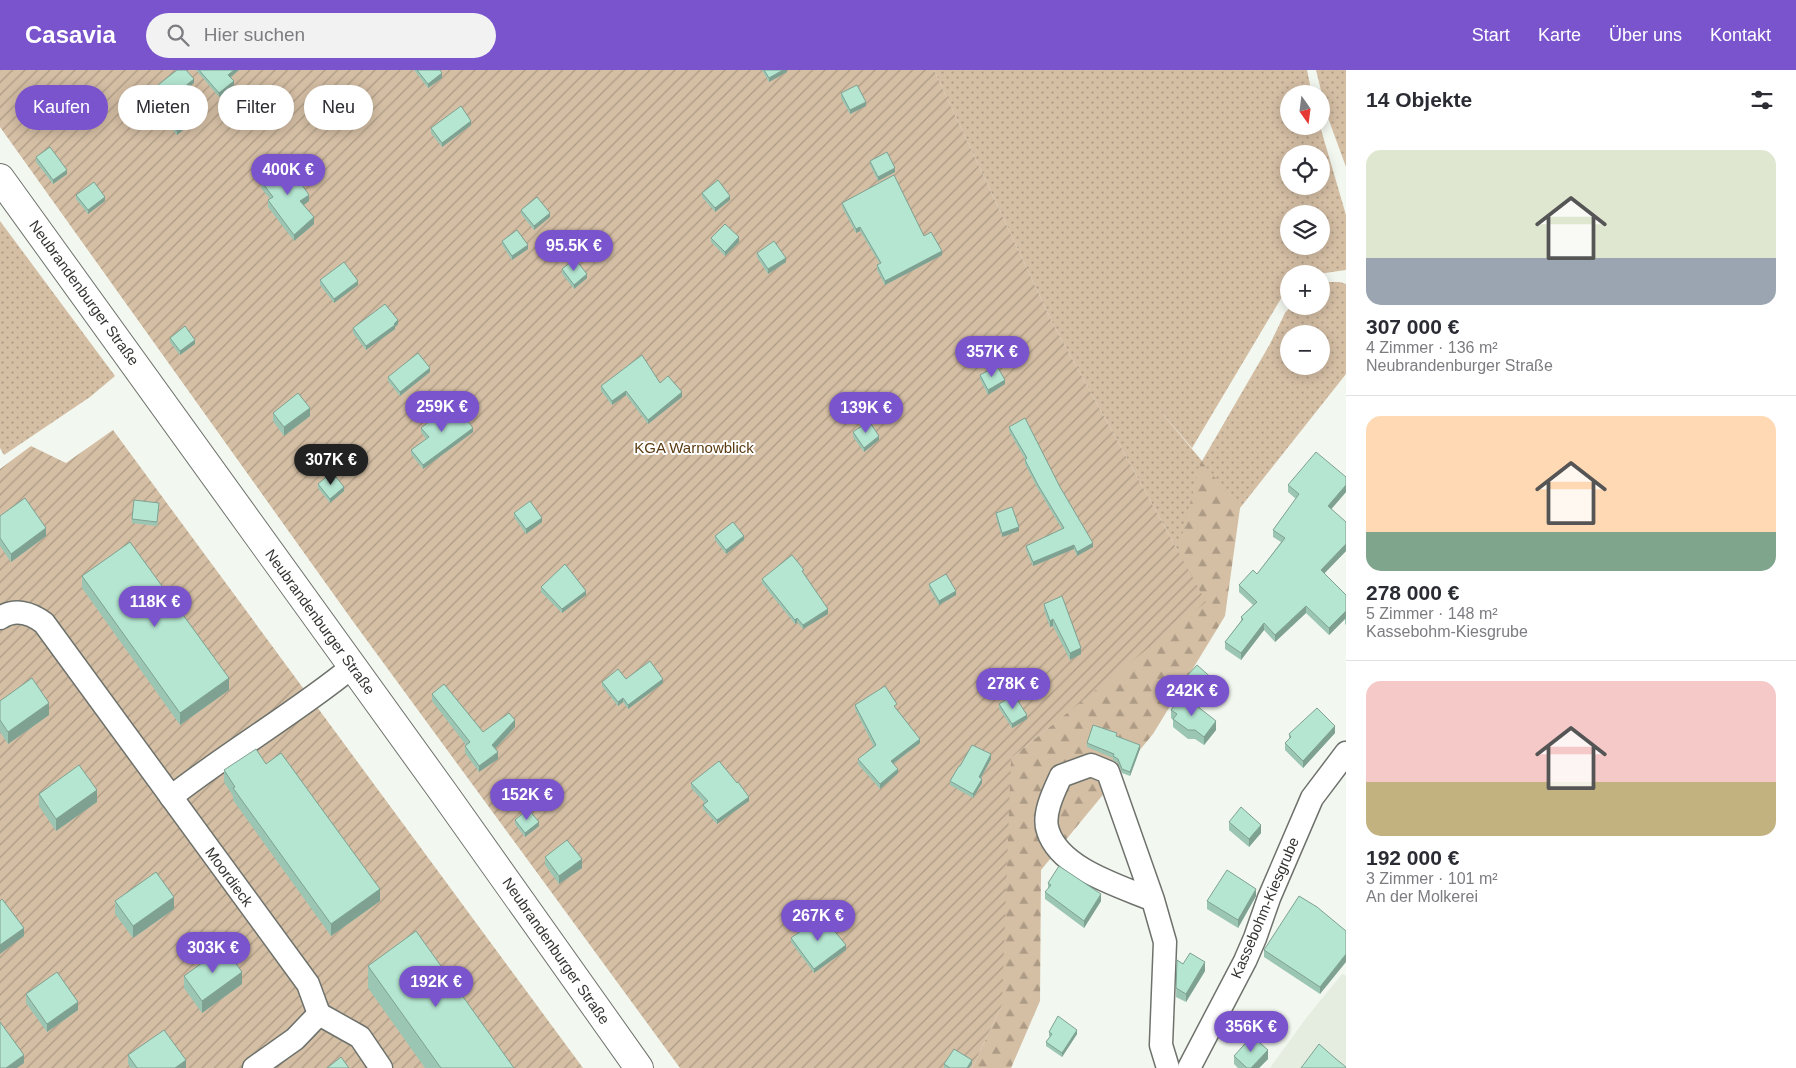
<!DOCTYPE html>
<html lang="de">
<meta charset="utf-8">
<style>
body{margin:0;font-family:Helvetica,sans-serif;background:#f2f2f3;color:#2b2b33;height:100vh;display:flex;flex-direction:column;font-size:19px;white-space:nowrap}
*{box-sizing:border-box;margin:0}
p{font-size:16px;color:#7c7c81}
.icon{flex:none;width:28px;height:28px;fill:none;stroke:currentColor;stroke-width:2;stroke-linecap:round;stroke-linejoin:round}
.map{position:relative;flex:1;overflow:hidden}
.side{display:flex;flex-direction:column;background:#fff;width:450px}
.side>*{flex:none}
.banner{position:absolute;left:15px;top:15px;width:475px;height:45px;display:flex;gap:10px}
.needle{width:32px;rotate:166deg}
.controls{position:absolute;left:1280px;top:15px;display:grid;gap:10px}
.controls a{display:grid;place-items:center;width:50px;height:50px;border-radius:50%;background:#fff;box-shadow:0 2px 12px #0003;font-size:25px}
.price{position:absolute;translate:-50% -42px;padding:0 11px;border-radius:18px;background:#7a54cd;color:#fff;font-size:16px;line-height:32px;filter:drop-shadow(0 1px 2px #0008)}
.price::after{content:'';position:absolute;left:50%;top:30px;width:15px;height:11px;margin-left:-8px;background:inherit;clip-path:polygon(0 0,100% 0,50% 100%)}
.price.current{background:#222;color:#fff}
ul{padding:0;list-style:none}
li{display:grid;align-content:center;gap:10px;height:265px;padding:0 20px}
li+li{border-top:1px solid #e1e1e2}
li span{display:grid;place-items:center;height:155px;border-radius:15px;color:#555}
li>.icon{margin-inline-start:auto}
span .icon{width:90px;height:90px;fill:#fffc;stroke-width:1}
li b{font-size:21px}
h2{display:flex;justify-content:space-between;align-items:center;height:60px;padding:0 20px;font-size:21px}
.chip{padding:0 18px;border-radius:22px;background:#fff;box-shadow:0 2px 12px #0003;font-size:18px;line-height:45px}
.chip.current{background:#7a54cd;color:#fff}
header{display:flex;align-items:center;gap:30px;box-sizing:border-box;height:70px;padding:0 25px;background:#7a54cd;color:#fff}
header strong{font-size:24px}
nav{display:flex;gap:28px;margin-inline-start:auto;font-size:18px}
.search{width:350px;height:45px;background:#f2f2f3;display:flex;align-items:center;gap:12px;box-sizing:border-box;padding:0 18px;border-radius:28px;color:#7c7c81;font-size:19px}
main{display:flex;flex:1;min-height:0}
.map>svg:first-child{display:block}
.built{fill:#e4eddf}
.grass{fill:url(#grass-dots);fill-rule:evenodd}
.forest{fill:url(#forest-firs)}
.garden{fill:url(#garden-furrows)}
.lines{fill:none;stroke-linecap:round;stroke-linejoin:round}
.street-casing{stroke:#6e726c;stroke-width:25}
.secondary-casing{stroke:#6e726c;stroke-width:30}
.street{stroke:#fff;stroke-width:22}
.secondary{stroke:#fff;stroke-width:28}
.wall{fill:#9cc6b4}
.shaded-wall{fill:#7fa192}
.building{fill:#b5e6d1;stroke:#7fa192}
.labels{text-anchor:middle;stroke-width:4;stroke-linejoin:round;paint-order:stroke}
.street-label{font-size:15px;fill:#343633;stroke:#fff}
.park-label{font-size:15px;fill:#5a3b11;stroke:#fff}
</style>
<header>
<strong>Casavia</strong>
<div class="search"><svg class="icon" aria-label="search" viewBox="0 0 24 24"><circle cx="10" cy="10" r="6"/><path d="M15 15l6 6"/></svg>Hier suchen</div>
<nav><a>Start</a><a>Karte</a><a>Über uns</a><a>Kontakt</a></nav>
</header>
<main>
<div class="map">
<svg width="1346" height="998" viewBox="0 0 1346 998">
<defs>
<pattern id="grass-dots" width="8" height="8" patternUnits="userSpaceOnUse" patternTransform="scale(1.25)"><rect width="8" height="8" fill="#d4bea4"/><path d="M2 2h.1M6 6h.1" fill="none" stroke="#ad9b86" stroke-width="1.8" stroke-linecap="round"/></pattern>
<pattern id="forest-firs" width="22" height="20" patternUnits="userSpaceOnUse" patternTransform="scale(1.25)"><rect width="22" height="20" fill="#d4bea4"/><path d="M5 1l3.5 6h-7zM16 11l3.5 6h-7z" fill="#ad9b86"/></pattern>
<pattern id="garden-furrows" width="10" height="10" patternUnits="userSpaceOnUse" patternTransform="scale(1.25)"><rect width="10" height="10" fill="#d4bea4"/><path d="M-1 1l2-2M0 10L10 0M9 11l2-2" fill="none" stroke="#ad9b86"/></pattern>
</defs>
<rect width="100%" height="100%" fill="#f2f7ef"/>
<polygon class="built" points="1342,904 1346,906 1346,998 1270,998 1307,947"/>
<g class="grass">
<path d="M934,0H1307L1312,24H1289V56H1320L1346,145V200L1318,204H1289V215L1192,378L1156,336L1202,391L1270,274L1285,243L1291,236H1321V212H1340L1346,214V304L1240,438L1206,532L1052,252ZM1289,84H1321V116H1289ZM1289,144H1321V176H1289ZM1289,264H1321V296H1289Z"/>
<polygon points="1316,0 1346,0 1346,97 1327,45"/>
<polygon points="0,151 115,306 90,327 4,385 0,378"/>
</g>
<polygon class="forest" points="1201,391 1240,438 1225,546 1153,664 1041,800 1040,931 1011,998 972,998 1002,935 982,928 1011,688 1137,586 1130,554 1178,481"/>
<g class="garden">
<polygon points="0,0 934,0 1052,252 1206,532 1011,688 1002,935 972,998 680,998 352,550 0,57"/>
<polygon points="113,360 583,998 0,998 0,399 31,376 66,393"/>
</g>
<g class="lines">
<g class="street-casing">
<g id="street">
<path d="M0,548C15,538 31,543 44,553L308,914L319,944"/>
<path d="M171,727C230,681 294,644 352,597"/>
<path d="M1153,830C1120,816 1060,799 1048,761C1042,745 1054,721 1061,706L1091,695L1108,702L1153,830L1165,872L1161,975L1168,998"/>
<polyline points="319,944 360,967 381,998"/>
<polyline points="254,998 295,969 319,944"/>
<polyline points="1189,998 1245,891 1255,868 1269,828 1312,728 1346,683"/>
</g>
</g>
<g class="secondary-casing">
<polyline id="secondary" points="0,108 446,726 639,998"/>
</g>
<use href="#street" class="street"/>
<use href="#secondary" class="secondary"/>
</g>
<g class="wall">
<polygon points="196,0 239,0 231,7 234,15 219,27"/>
<polygon points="414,0 440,0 442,8 428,18"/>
<polygon points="762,0 787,0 787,2 769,12"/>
<polygon points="194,13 176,27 193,52 177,65 159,42 156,45 144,30 144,26"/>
<polygon points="841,23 866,36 850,44 841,28"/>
<polygon points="40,34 71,39 51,53 40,38"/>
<polygon points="471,55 442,77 431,63 431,58"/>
<polygon points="36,87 67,104 53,114 36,92"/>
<polygon points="870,91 895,102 878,111 870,95"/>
<polygon points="267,101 309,131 303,135 314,154 294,171 268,137 268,130 270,129 261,118 261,111 267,107"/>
<polygon points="702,123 730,130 715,142 702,127"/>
<polygon points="76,125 105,131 88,144 76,129"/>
<polygon points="842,133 924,166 942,185 885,215 877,200 877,195 880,194 860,161 856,163 842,137"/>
<polygon points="521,140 550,147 534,160 521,144"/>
<polygon points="711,168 739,172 725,186 711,172"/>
<polygon points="502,171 528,179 512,190 502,175"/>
<polygon points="757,183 786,192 768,204 757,187"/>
<polygon points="562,199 587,208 574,219 562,204"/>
<polygon points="320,210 358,215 334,233 320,215"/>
<polygon points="398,254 395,257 395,259 366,280 353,263 353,258"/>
<polygon points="170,268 195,274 180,285 170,272"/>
<polygon points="430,302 400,326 388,311 388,307"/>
<polygon points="980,305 1005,314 988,325 980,309"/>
<polygon points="660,313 682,327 648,354 626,325 612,335 601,321 601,316"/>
<polygon points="273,343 310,346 284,366 273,351"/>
<polygon points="1009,357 1060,417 1093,477 1077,486 1074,479 1033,496 1026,480 1026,476 1062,459 1038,419 1025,394 1025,389 1009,361"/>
<polygon points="421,358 473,362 423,399 411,384 411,380 426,369 421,362"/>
<polygon points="853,362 879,370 864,382 853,367"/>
<polygon points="318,414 344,421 330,433 318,418"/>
<polygon points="1288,415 1346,422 1331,439 1346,481 1324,503 1346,525 1346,555 1345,554 1345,549 1329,565 1306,543 1275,572 1264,560 1241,590 1225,579 1225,572 1241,551 1241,547 1253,535 1239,522 1239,515 1257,504 1281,472 1273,467 1273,460 1296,429 1288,422"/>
<polygon points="159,437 157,456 132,453 132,449"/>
<polygon points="514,443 542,452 526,464 514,447"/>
<polygon points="996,443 1019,461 1002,467 996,447"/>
<polygon points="0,446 46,466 11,492 0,476"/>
<polygon points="715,466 744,470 726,484 715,470"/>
<polygon points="804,503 828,544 803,559 797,552 795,554 762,513 762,509"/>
<polygon points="82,506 229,620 180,655 82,518"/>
<polygon points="929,514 956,525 939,535 929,518"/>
<polygon points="541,517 586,525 562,543 541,522"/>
<polygon points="1044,534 1081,584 1070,590 1053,556 1050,557 1044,540"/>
<polygon points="626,609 663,613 628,639 623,632 618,636 602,616 602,612"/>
<polygon points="1176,618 1215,619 1199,638 1216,660 1204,675 1195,669 1188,669 1173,657 1173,650 1171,648 1171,640 1180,629 1176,626"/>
<polygon points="432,624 483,662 515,657 495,679 498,689 479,702 465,683 465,676 466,675 432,631"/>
<polygon points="0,631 49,645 8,674 0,662"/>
<polygon points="999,634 1027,649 1012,658 999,638"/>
<polygon points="855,635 897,639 896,639 920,673 893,694 898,703 880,719 858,694 858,689 874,677 855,639"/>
<polygon points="1335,663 1303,698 1285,680 1285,673 1289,670 1289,664"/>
<polygon points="1117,666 1140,679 1130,706 1122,703 1118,693 1113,690 1113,688 1087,677 1087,673"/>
<polygon points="991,689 981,708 982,713 973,728 950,715 950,711 960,696"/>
<polygon points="266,694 380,831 331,866 233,730 233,726 224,712 224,700"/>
<polygon points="691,713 749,731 717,754 703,739 703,735 705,733 691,718"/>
<polygon points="39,724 97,732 56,761 39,736"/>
<polygon points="515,750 539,756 525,767 515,754"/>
<polygon points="1229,752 1261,763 1249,777 1229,760"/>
<polygon points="545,787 582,798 559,814 545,795"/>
<polygon points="1048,813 1101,831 1084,858 1045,829 1045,822 1048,819"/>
<polygon points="1256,826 1238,858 1207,839 1207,831"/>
<polygon points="115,831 174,839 133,868 115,844"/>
<polygon points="1346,861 1320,924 1264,887 1264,880"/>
<polygon points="791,868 846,880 814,903 791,872"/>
<polygon points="1177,890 1183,894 1205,901 1186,932 1176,927"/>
<polygon points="368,896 514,998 425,998 368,918"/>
<polygon points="184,906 242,914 202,943 184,918"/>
<polygon points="26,924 78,940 47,962 26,933"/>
<polygon points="1049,962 1077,964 1062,987 1046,976 1046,972 1050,967 1049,966"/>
<polygon points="128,985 186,998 131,998 128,994"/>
<polygon points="1234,986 1268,989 1259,998 1238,998 1234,994"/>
<polygon points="944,994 972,994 969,998 944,998"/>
</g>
<g class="shaded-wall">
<polygon points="234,0 239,0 228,9 228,5"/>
<polygon points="783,0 787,0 787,2 769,12 769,8"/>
<polygon points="442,3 442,8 428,18 428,14"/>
<polygon points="194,9 194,13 174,29 174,25"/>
<polygon points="234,11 234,15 219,27 219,23"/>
<polygon points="866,32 866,36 850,44 850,40"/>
<polygon points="71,34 71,39 51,53 51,49"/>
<polygon points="159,38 159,42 156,45 156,41"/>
<polygon points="193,48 193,52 177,65 177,61"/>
<polygon points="471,51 471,55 442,77 442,73"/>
<polygon points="895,98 895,102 878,111 878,107"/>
<polygon points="67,100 67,104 53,114 53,110"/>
<polygon points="309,125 309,131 300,138 300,131"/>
<polygon points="730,126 730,130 715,142 715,138"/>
<polygon points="105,127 105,131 88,144 88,140"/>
<polygon points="550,143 550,147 534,160 534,156"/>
<polygon points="314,147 314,154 294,171 294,165"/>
<polygon points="860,157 860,161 856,163 856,159"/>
<polygon points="739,167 739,172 725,186 725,182"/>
<polygon points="528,175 528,179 512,190 512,186"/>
<polygon points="942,181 942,185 885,215 885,211"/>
<polygon points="786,188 786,192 768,204 768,199"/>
<polygon points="587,204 587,208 574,219 574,215"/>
<polygon points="358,211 358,215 334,233 334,229"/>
<polygon points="398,250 398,254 395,257 395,259 366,280 366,276"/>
<polygon points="195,270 195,274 180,285 180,281"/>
<polygon points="430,298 430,302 400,326 400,322"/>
<polygon points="1005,310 1005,314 988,325 988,320"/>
<polygon points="626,321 626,325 612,335 612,331"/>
<polygon points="682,322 682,327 648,354 648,350"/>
<polygon points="310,338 310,346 284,366 284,357"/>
<polygon points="473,358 473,362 423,399 423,395"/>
<polygon points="879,366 879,370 864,382 864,378"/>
<polygon points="1346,415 1346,422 1328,443 1328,436"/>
<polygon points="344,417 344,421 330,433 330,429"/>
<polygon points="542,448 542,452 526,464 526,459"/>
<polygon points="1019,457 1019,461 1002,467 1002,463"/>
<polygon points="46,458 46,466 11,492 11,484"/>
<polygon points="744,466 744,470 726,484 726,480"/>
<polygon points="1093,473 1093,477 1077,486 1077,482"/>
<polygon points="1346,474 1346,481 1321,507 1321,500"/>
<polygon points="1074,475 1074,479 1033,496 1033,492"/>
<polygon points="586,521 586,525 562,543 562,539"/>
<polygon points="956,521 956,525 939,535 939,531"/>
<polygon points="1306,536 1306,543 1275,572 1275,565"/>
<polygon points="828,539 828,544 803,559 803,555"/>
<polygon points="1346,541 1346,548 1329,565 1329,558"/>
<polygon points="797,548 797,552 795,554 795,550"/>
<polygon points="1053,549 1053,556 1050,557 1050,551"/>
<polygon points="1264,553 1264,560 1241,590 1241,583"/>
<polygon points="1081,578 1081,584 1070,590 1070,583"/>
<polygon points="229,608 229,620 180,655 180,643"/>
<polygon points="663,609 663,613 628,639 628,635"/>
<polygon points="1215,611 1215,619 1195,642 1195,634"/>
<polygon points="623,628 623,632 618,636 618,632"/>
<polygon points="49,633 49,645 8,674 8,662"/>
<polygon points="1027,645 1027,649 1012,658 1012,654"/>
<polygon points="515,650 515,657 492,682 492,675"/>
<polygon points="1216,651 1216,660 1204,675 1204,667"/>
<polygon points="1335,656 1335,663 1303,698 1303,691"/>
<polygon points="920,669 920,673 891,695 891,691"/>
<polygon points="1140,675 1140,679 1130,706 1130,702"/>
<polygon points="498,682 498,689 479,702 479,696"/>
<polygon points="991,684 991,689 979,711 979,707"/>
<polygon points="898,699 898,703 880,719 880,714"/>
<polygon points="982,709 982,713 973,728 973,724"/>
<polygon points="97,720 97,732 56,761 56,749"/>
<polygon points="749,727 749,731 717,754 717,750"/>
<polygon points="539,752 539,756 525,767 525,763"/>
<polygon points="1261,755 1261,763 1249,777 1249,769"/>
<polygon points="582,789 582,798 559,814 559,806"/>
<polygon points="380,819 380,831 331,866 331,854"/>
<polygon points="1256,819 1256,826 1238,858 1238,850"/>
<polygon points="1101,824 1101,831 1084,858 1084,851"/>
<polygon points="174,827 174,839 133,868 133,856"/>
<polygon points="24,858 24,866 0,884 0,875"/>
<polygon points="846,875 846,880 814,903 814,899"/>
<polygon points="1346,884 1346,892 1320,924 1320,917"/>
<polygon points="1205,892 1205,901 1186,932 1186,924"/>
<polygon points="242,902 242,914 202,943 202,931"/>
<polygon points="78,932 78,940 47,962 47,954"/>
<polygon points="1077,960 1077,964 1062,987 1062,983"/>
<polygon points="1268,980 1268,989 1259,998 1251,998"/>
<polygon points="24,985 24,993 17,998 6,998"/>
<polygon points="186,990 186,998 175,998"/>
<polygon points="972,990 972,994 969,998 967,998"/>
</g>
<g class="building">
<polygon points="177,0 186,0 194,9 174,25 193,48 177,61 159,38 156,41 144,26"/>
<polygon points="199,0 234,0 228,5 234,11 219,23"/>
<polygon points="417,0 440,0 442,3 428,14"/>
<polygon points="764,0 783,0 769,8"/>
<polygon points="857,15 866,32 850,40 841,23"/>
<polygon points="60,19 71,34 51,49 40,34"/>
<polygon points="461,36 471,51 442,73 431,58"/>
<polygon points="50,77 67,100 53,110 36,87"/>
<polygon points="887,82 895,98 878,107 870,91"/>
<polygon points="284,89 309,125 300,131 314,147 294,165 268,130 273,127 261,111 270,105 267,101"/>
<polygon points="894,105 924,166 931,162 942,181 885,211 877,195 881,193 860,157 856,159 842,133"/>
<polygon points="718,110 730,126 715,138 702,123"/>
<polygon points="94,112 105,127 88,140 76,125"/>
<polygon points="537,127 550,143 534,156 521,140"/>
<polygon points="725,154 739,167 725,182 711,168"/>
<polygon points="517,160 528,175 512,186 502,171"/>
<polygon points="774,171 786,188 768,199 757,183"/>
<polygon points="575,189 587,204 574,215 562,199"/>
<polygon points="344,192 358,211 334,229 320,210"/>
<polygon points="385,234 398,250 394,254 395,255 366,276 353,258"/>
<polygon points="185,256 195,270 180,281 170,268"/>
<polygon points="418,283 430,298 400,322 388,307"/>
<polygon points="642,285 660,313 668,306 682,322 648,350 626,321 612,331 601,316"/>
<polygon points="997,296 1005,310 988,320 980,305"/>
<polygon points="298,323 310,338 284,357 273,343"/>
<polygon points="453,333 473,358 423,395 411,380 429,367 421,358"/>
<polygon points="1025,348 1060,417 1093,473 1077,482 1074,475 1033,492 1026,476 1064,458 1038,415 1025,390 1027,388 1009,357"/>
<polygon points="869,351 879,366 864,378 853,362"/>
<polygon points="1316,382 1346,407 1346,415 1328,436 1346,452 1346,474 1321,500 1346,525 1346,541 1329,558 1306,536 1275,565 1264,553 1241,583 1225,572 1243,549 1241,547 1257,532 1239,515 1253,500 1257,504 1285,468 1273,460 1299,424 1288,415"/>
<polygon points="332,402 344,417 330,429 318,414"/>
<polygon points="25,428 46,458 11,484 0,468 0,446"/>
<polygon points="134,430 159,433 157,452 132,449"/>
<polygon points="530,431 542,448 526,459 514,443"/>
<polygon points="1012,437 1019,457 1002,463 996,443"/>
<polygon points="733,452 744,466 726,480 715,466"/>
<polygon points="130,472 229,608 180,643 82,506"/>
<polygon points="792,485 804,500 802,501 828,539 803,555 797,548 795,550 762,509"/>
<polygon points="565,494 586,521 562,539 541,517"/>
<polygon points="946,504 956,521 939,531 929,514"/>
<polygon points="1062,526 1081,578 1070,583 1053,549 1050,551 1044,534"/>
<polygon points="650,591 663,609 628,635 623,628 618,632 602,612 618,599 626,609"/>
<polygon points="1197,595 1215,611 1195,634 1176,618"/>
<polygon points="32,608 49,633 8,662 0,650 0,631"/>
<polygon points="444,614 483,662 509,643 515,650 492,675 498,682 479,696 465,676 470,672 432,624"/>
<polygon points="885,616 897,634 894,636 920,669 891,691 898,699 880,714 858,689 876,675 855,635"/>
<polygon points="1014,625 1027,645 1012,654 999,634"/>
<polygon points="1183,625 1216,651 1204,667 1195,660 1188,660 1173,649 1177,644 1171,640"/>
<polygon points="1317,638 1335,656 1303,691 1285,673 1291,667 1289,664"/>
<polygon points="1093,655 1117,663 1116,666 1140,675 1130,702 1122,699 1118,689 1113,686 1114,684 1087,673"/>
<polygon points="972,675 991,684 979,707 982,709 973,724 950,711 959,696 960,696"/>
<polygon points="256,679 266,694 281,683 380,819 331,854 233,718 235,717 224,700"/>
<polygon points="719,691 737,713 738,712 749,727 717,750 703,735 708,731 691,713"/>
<polygon points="79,695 97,720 56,749 39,724"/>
<polygon points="1241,737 1261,755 1249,769 1229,752"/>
<polygon points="528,739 539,752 525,763 515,750"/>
<polygon points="567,770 582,789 559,806 545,787"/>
<polygon points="1059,796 1101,824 1084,851 1045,822 1051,815 1048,813"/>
<polygon points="1227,800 1256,819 1238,850 1207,831"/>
<polygon points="156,802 174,827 133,856 115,831"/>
<polygon points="1299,826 1317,837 1346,861 1346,884 1320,917 1264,880"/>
<polygon points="2,829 24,858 0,875 0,831"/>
<polygon points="822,846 846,875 814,899 791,868"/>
<polygon points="416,861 514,998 441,998 368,896"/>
<polygon points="224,877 242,902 202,931 184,906"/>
<polygon points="1190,883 1205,892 1186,924 1176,918 1177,890 1183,894"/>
<polygon points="57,902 78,932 47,954 26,924"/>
<polygon points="1058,946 1077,960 1062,983 1046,972 1052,964 1049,962"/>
<polygon points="0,952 24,985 6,998 0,998"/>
<polygon points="164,960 186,990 175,998 137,998 128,985"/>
<polygon points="1252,966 1268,980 1251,998 1247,998 1234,986"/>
<polygon points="1319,974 1336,989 1346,997 1346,998 1301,998"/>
<polygon points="954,979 972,990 967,998 950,998 944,994"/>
<polygon points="341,987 349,998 327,998"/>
</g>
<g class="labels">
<g class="street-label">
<text transform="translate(84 223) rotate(54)" y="5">Neubrandenburger Straße</text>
<text transform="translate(320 552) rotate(54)" y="5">Neubrandenburger Straße</text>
<text transform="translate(229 807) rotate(54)" y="5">Moordieck</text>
<text transform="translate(1265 838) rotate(-67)" y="5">Kassebohm-Kiesgrube</text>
<text transform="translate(556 881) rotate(55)" y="5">Neubrandenburger Straße</text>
</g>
<g class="park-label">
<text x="694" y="383">KGA Warnowblick</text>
</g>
</g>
</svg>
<div class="controls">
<a><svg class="needle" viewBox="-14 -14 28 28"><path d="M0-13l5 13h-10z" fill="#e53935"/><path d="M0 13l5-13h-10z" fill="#7c7c81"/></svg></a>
<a><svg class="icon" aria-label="locate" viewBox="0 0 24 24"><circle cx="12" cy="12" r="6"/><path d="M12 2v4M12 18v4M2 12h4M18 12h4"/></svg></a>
<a><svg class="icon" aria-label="layers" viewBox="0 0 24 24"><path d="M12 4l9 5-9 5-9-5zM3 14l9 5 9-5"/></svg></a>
<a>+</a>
<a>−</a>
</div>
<b class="price" style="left:288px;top:126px">400K €</b>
<b class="price" style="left:574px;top:202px">95.5K €</b>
<b class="price" style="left:992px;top:308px">357K €</b>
<b class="price" style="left:442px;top:363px">259K €</b>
<b class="price" style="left:866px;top:364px">139K €</b>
<b class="price current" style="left:331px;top:416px">307K €</b>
<b class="price" style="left:155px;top:558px">118K €</b>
<b class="price" style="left:1013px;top:640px">278K €</b>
<b class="price" style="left:1192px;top:647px">242K €</b>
<b class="price" style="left:527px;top:751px">152K €</b>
<b class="price" style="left:818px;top:872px">267K €</b>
<b class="price" style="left:213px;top:904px">303K €</b>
<b class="price" style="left:436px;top:938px">192K €</b>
<b class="price" style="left:1251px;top:983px">356K €</b>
<div class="banner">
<a class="chip current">Kaufen</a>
<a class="chip">Mieten</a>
<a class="chip">Filter</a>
<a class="chip">Neu</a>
</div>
</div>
<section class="side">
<h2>14 Objekte<svg class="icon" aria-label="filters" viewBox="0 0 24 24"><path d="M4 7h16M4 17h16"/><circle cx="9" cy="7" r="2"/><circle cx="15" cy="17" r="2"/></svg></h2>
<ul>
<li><span style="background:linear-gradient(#dfe7d0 70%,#9aa5b1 0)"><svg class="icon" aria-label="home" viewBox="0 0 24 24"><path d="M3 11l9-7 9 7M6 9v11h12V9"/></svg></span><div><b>307 000 €</b><p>4 Zimmer · 136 m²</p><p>Neubrandenburger Straße</p></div></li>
<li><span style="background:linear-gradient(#ffd9b3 75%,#7fa58c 0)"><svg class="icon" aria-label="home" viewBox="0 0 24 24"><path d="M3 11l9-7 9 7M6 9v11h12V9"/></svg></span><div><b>278 000 €</b><p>5 Zimmer · 148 m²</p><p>Kassebohm-Kiesgrube</p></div></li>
<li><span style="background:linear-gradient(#f6c9c9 65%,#c2b280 0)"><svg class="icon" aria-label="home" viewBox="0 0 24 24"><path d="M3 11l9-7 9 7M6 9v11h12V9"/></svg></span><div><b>192 000 €</b><p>3 Zimmer · 101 m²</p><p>An der Molkerei</p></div></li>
</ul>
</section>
</main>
